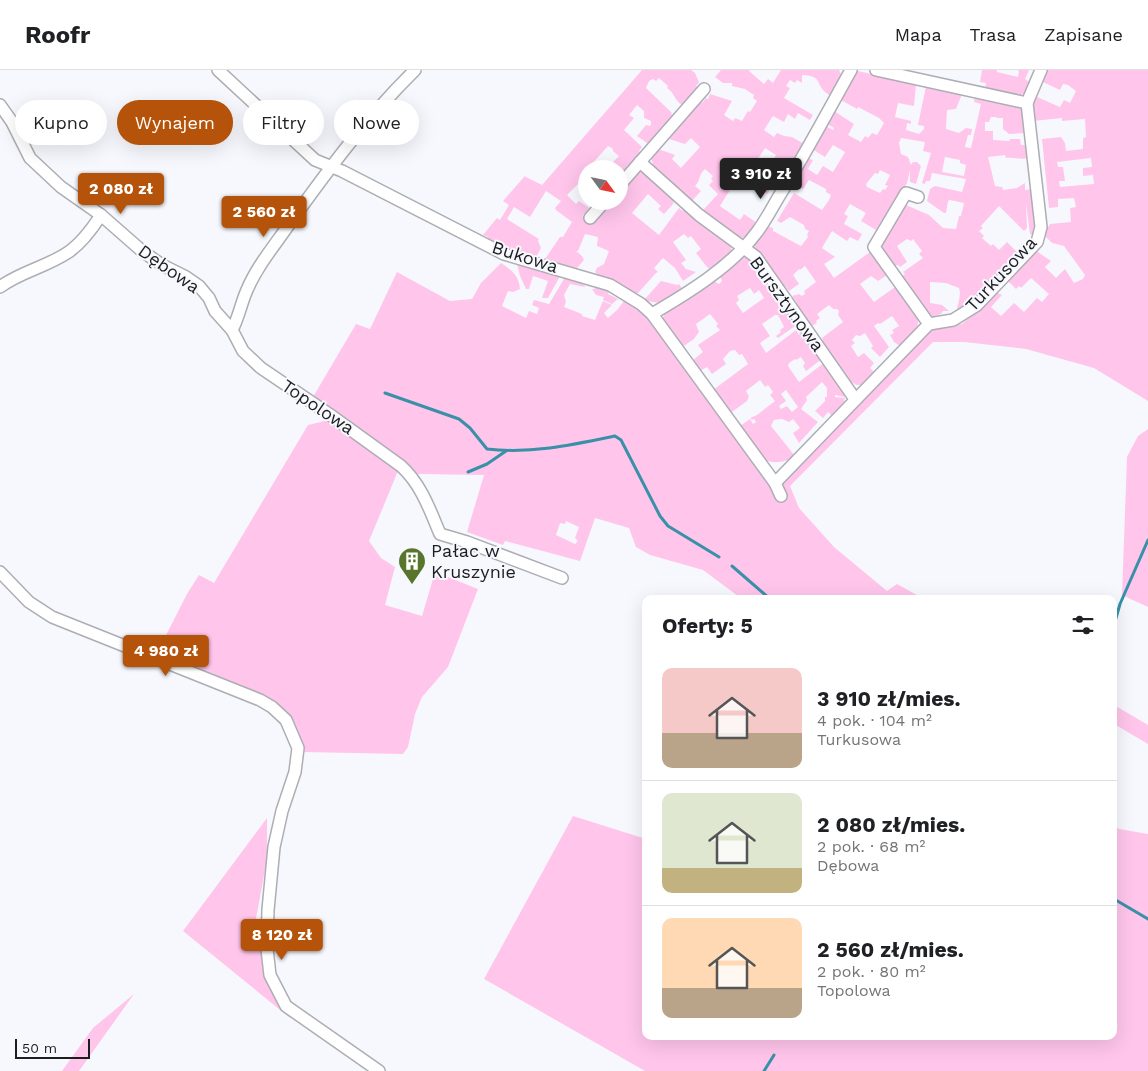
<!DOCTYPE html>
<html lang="pl">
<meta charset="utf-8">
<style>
body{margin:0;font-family:"Work Sans",sans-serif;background:#f2f2f2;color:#202124;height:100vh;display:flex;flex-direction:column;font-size:19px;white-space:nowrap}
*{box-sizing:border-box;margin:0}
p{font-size:16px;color:#757577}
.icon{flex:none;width:28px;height:28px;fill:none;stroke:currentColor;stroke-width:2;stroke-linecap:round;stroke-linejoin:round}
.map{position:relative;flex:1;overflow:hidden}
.side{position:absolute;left:642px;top:525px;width:475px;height:445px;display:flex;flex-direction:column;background:#fff;border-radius:10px;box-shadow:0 5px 20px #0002}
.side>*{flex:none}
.hud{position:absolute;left:15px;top:30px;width:475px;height:45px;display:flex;gap:10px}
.needle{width:32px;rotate:123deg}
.controls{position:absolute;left:578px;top:90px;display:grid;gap:10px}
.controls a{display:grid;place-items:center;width:50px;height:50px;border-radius:50%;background:#fff;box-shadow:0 5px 20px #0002;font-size:25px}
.scale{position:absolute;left:15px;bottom:12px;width:75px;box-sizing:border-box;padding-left:5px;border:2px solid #1c1d1f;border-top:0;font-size:14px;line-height:18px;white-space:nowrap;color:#1c1d1f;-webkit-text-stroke:4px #f7f8fe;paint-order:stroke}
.price{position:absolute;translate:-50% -42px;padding:0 11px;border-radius:5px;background:#b45309;color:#fff;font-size:16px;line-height:32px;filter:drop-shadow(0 1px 2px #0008)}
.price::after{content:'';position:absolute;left:50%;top:30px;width:15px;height:11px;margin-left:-8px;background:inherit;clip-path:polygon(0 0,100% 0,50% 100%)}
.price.current{background:#222;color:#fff}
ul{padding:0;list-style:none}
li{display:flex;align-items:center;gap:15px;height:125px;padding:0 20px}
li+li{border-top:1px solid #e0e0e0}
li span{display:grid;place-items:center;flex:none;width:140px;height:100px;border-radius:10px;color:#555}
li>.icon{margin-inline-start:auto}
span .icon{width:60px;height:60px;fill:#fffc;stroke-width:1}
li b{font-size:21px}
h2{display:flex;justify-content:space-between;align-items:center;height:60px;padding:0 20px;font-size:21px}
.pill{padding:0 18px;border-radius:22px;background:#fff;box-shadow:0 5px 20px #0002;font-size:18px;line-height:45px}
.pill.current{background:#b45309;color:#fff}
header{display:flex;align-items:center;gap:30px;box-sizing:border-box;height:70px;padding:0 25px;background:#fff;border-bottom:1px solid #e0e0e0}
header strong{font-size:24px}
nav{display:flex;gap:28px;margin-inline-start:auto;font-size:18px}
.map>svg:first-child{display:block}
.green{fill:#ffc5eb;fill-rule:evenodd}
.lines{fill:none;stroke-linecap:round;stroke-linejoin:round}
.stream{stroke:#3990a7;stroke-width:3}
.minor-casing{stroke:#adaeb4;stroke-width:14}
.minor{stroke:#fff;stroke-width:11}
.labels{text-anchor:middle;stroke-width:4;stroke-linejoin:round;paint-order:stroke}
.street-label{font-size:18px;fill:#1c1d1f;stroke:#f7f8fe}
.poi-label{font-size:18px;fill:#1c1d1f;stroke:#f7f8fe;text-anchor:start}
</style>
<header>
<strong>Roofr</strong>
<nav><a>Mapa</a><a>Trasa</a><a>Zapisane</a></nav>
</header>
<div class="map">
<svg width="1148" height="1001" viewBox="0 0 1148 1001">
<rect width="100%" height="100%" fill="#f7f8fe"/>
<g class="green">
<path d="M642,0H691L695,3L699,12L696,16L699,18L682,35C674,30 675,23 667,18L668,16L659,8L656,11L653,9L649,11L646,18L672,43L671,44L674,47L650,75L637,66L646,55L650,56L651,54V51L644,48V41L637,35L629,45L634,48L624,60L642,77L639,81L641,84L625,102L613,92L619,86L613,81V79L608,76L591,95L596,99H586V106L567,125L576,134L579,131L589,138L582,146L592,155L595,152L593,149L609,131H619V120L636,103L644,102L675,129L673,132L674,133L664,144L658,139L661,136L648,124L632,143L659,165L679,138L683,141L685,139L731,175V183L711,200L707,197L696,183L701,179L691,166L688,168L684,164L673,172L686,190L681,193L686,199L696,202L683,211L675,198L663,188L654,198L658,202L656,203L638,223L635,224L597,207L598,205L595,202L597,198L604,194L609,181L597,176L598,167L585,164L578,181H576L582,186L584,190L577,198L545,190V189L560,167H563L572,152L556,140L555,138L561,131L546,121L530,147L514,137L507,149L539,169L538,171L541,178L536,188L510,180L485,171L488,167L483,165L497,148L500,150L509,135L503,131L524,107V106L542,115Z"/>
<path d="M721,0H750L749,1L764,14L768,9L773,13L781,0H839L842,6L832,26C830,25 827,24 825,22C815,12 822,6 802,5V13L797,10L795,13L790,10L786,16L790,18L784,28L813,45L810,50L798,43L795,49L788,44L784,52L773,46L764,60L774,67L777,63L784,66L792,67L804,74L784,109L770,102L774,94L772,92L776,85L765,78L756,92L759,94L755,101L774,112L767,124L756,117L758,110L738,98L732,110L735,112L720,136L740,150L744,144L757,153C752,160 748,168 738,168L702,143L704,139L718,124L709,115L713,111L711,109L713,106L705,99C698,105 701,110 695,116L701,121L690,133L675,119L677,116L674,118L655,100L651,88L655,81L661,80L675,85L672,89L681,98L700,77L691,68L685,74L669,69L667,65L699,30L702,33L706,28L708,29L710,24L732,31L724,45L733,51L735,48L742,51L748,41L750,42L757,31L753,28L754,25L745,19L732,16V13H723L715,7Z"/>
<polygon points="982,0 997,0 997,2 1018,7 1019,1 1017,0 1029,0 1025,9 1031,13 1025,23 1019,26 985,19 986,13 980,12"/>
<path d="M1046,0H1148V331L1094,298L1026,279L964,272H933L790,416L799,438L834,477L887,521L897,514L924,529H742L703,500L650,485L636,477L629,458L595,448L580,491L505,471L503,475L467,462L484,405L418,404L313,327L356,254L370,259L397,202L450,231L472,229L481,213L501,193C512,200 519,206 520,219L513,222L508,221L502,236L526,248L529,241L537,244L539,238L532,235L534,230L549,234L564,209C571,207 580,210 585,216V217L570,214L564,225L566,232L564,237L582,244V246L595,250L603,231L612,235L604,243L608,248L617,240L624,231L644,241L774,421L930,260L962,254L976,242L996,222L1002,225L991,237L1001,246L1014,233L1024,242L1037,228L1042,232L1049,224L1031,208L1021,218L1019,216L1016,219L1007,210L1035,180L1051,191L1045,197L1056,208L1065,199L1074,213L1083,209L1085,205L1064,176L1052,173L1044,165L1045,162L1050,154L1071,152L1070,138L1076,137L1074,128L1058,129V137L1049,138L1042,69L1061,67L1065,73L1066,81L1083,79V68L1086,67L1085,49L1062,51V48L1033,51L1034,28L1037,27L1060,37L1064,30L1070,33L1076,21L1068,15L1063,14L1060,20L1043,12ZM1091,88L1092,97L1083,98V106L1093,105L1094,114L1060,117L1059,111H1065L1063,97H1058L1057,92ZM566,451L579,457L575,468L578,471L575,474L556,465L560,453L565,454Z"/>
<path d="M858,1L916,14L914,36L898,33L895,47L911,51V54L907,53L906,60L919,64L924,59V56L918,55L926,16L962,24L956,39L947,40L946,59L959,63L966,58L972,59L971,65H968L965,77L971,78L981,34L974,32L975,27L1018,36L1024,43L1026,63L1009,64L1003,59V48H997L996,47H991L989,52H985V61H993V70L1009,71L1010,69H1020L1021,75H1027L1029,88C1020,90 1014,87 1006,88L1005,85L988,87L995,116L1002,117L1003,120L1017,118L1025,113V120L1032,119L1036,156L1034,165L1030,164L1026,133L1027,158L1024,161L999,136L981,156L983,158L979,161L984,166L982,168L991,176L993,174L999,180L1007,172L1019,184L975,232L957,244C956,235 962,227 959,218L946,213L930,212V233L942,235L949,241H943L941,244L932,247L926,244L901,207L905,204L903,202L923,188L919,184L922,181L913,169L911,171L907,169L897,176L907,192L900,197L898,195L893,196L881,175L906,135L929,145L943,158L956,159L959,146H961L964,133L950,130L948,131L946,143H944L927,131L930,119L935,116L962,122L966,109L932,103L930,111H926L925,114L922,113L931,83L923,81L925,72L901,68L899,73L901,84L908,87L911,95L913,92H917L921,96L916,114L910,112V100L907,113L884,152L882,150L876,160L861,151L866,143L850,134L844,144L848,146L844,154L862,164L858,171L850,167L847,171L832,161L822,178L835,187L824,194L834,208L870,182L887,205L878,211L871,206L860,214L874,232L895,217L896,219L899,216L919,248L917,258L900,276L894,272L890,265L894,263L892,260L899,256L892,246L880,254L878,253L874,256L889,277L880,287L871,278L873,276L865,263L860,266L856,265L852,270L855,273L851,276L858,287L864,283L874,293L870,298L874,302C870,307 865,315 859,315C849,317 827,281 820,272L823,270L822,268L843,252L838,245L839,241L837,239H833L829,235L817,244L820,248L816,251L817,253L810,257L794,236L797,233L792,226L799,224L802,226L805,224L804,221L816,212L805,196L800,200L799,199L793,205L799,214L789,221L785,216L782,217L759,187L754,175L767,156L773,158V161L801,176L808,167L807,165L809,161L805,159L804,155L790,147L781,153L777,151L794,123L822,140L829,130L831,125L826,122V119L809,110L803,119L794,113L807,88L813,90L808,99L817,105L823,96L833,102L844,84L845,82L833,75L825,87L812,79L826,56L833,60L834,58L827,54L834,41L854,54L848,65L861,72L865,66L868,68L872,63L877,65L884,53L879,48L858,37L857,39L841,30L854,3ZM945,87L960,90V93L966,95L964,106L942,102ZM880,100L890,105L885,115L888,116L885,120L883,119L880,123L867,117L866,114L875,103L878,104Z"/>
<path d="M740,187C752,186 757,197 764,206L761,209L775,228L778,225L793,248L791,250L795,256L778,268L776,266L781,262L780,260L784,257L778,245H775L762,254L770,266L760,273L766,283L796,260L799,265L800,264L798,261L802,258L822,289L806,301L803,296L805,293L801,287L796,290L795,289L789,293L788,296L799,312L825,292L844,323L845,327L835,325V327L845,328L843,335L832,346L828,342L823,348L815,341L825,331V327H827V318L822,312L806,327L807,330L801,339L818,352L799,373L793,363L800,358L793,349L789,352L782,349L774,350L771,356L795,386C786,393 770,395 760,387C753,381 745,364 740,356L750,349L753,354L756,352L754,349L752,350L750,348L757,345L775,331L770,325L773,322L768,315L765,317L760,310L746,321L749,326L747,331L729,344L713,320L748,294L742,284L739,285L735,280L730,281L723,289L726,294L712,304L707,297L698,302L692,291L703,282L698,275L720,260L716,256L718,254L710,244L696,254L699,262L694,269L681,278L662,251L664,245L667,241L712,210L719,214L722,211L719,204ZM750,218L754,224L759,220L764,228L743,243L736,233L739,230L737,226ZM786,320L798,337L792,342L787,336L781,339L779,336L786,331L781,324Z"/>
<polygon points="519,193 559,205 559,208 548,228 542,228 548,211 533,206 529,219 526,219 520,206 517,194"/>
<polygon points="661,211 677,215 679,214 683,220 661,233 646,231 645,229"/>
<polygon points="597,216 610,220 608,224 618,229 612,234 603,230 604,227 596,225 592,219 594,219"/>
<polygon points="329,350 398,401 369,471 381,488 395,497 385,535 422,546 435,502 478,519 448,597 422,627 415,644 408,677 403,684 303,682 274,634 214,604 157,583 187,524 199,505 214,513 308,355"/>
<polygon points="1148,359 1148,537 1122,525 1127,387 1138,366"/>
<polygon points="1114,635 1148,655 1148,674 1114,654"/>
<polygon points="573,746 646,769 646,966 1114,966 1114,755 1119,759 1148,764 1148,1001 645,1001 484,909"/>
<polygon points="267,748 267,789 255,854 272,915 290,948 183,861"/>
<polygon points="134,924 79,1001 62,1001 93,958"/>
</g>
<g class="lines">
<g class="stream">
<path d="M385,323L459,349L470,358L487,379C531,384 572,375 615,366L621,370L660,446L668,456L719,487"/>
<polyline points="468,402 487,394 506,381"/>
<polyline points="732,496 770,529"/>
<polyline points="1114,555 1120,534 1148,470"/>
<polyline points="1114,829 1148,849"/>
<polyline points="764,1001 774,985"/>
</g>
<g class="minor-casing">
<g id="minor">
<polyline points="218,0 315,90 342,101 504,184 610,215 641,234 652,244 775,413 781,426"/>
<polyline points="876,0 1027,33"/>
<path d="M0,35L12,52L30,88L61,117L101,145L142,181L162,195L186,207L199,216L209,228L215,241L232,260L243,281L261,298L329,344L401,396C421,414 430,440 440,464L467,472L562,508"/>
<polyline points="640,92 699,145 756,187 855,329"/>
<polyline points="619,116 704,19"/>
<polyline points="918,127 906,123 874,177 929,254"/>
<polyline points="590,148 605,131"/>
<path d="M0,217C20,202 46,197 67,183C81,174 92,159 101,145"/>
<path d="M652,244C688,223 732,196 757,162C766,150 773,136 781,123C806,83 828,41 851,0"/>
<path d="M232,260C239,247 241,233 247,220C257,196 275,175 290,153C328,100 368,46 415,0"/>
<polyline points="775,413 929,254 953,250 977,235 1037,172 1041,157 1027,33 1041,0"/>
<polyline points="0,502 29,532 52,547 260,630 272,637 286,650 298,678 295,702 282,741 274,777 268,840 267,879 270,905 286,936 379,1001"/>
</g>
</g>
<use href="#minor" class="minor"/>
</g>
<defs>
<g id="building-pin" transform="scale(1.4375)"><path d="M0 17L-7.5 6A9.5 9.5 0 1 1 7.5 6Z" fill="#58762b" stroke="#f7f8fe"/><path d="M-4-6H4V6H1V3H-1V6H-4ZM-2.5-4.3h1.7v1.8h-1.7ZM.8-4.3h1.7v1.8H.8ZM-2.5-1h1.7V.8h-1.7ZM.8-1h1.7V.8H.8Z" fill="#fff"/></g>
</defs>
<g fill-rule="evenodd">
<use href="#building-pin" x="412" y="491"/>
</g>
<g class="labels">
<g class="street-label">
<text transform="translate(525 187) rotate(18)" y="6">Bukowa</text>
<text transform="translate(169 199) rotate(35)" y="6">Dębowa</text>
<text transform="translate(1001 204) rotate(-47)" y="6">Turkusowa</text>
<text transform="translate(787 234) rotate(54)" y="6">Bursztynowa</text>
<text transform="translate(318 337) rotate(34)" y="6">Topolowa</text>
</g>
<g class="poi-label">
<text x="431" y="487">Pałac w<tspan x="431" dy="21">Kruszynie</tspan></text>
</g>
</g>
</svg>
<div class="controls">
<a><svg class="needle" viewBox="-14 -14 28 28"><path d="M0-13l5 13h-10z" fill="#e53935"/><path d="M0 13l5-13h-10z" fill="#757577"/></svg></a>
</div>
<div class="scale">50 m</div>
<b class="price current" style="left:761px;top:130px">3 910 zł</b>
<b class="price" style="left:121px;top:145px">2 080 zł</b>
<b class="price" style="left:264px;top:168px">2 560 zł</b>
<b class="price" style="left:166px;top:607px">4 980 zł</b>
<b class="price" style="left:282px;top:891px">8 120 zł</b>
<div class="hud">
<a class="pill">Kupno</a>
<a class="pill current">Wynajem</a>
<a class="pill">Filtry</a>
<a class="pill">Nowe</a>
</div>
<section class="side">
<h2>Oferty: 5<svg class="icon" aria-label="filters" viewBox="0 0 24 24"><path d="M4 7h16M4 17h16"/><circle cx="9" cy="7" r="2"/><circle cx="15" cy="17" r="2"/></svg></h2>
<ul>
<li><span style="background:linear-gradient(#f6c9c9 65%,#b9a48a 0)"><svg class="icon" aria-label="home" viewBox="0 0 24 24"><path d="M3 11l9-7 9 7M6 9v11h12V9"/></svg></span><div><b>3 910 zł/mies.</b><p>4 pok. · 104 m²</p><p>Turkusowa</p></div></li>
<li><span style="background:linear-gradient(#dfe7d0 75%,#c2b280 0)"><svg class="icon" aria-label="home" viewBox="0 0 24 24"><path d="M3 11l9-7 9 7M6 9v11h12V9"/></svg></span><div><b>2 080 zł/mies.</b><p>2 pok. · 68 m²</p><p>Dębowa</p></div></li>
<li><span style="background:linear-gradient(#ffd9b3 70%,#b9a48a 0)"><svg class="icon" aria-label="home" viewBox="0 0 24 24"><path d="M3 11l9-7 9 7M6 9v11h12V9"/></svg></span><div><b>2 560 zł/mies.</b><p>2 pok. · 80 m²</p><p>Topolowa</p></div></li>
</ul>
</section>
</div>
